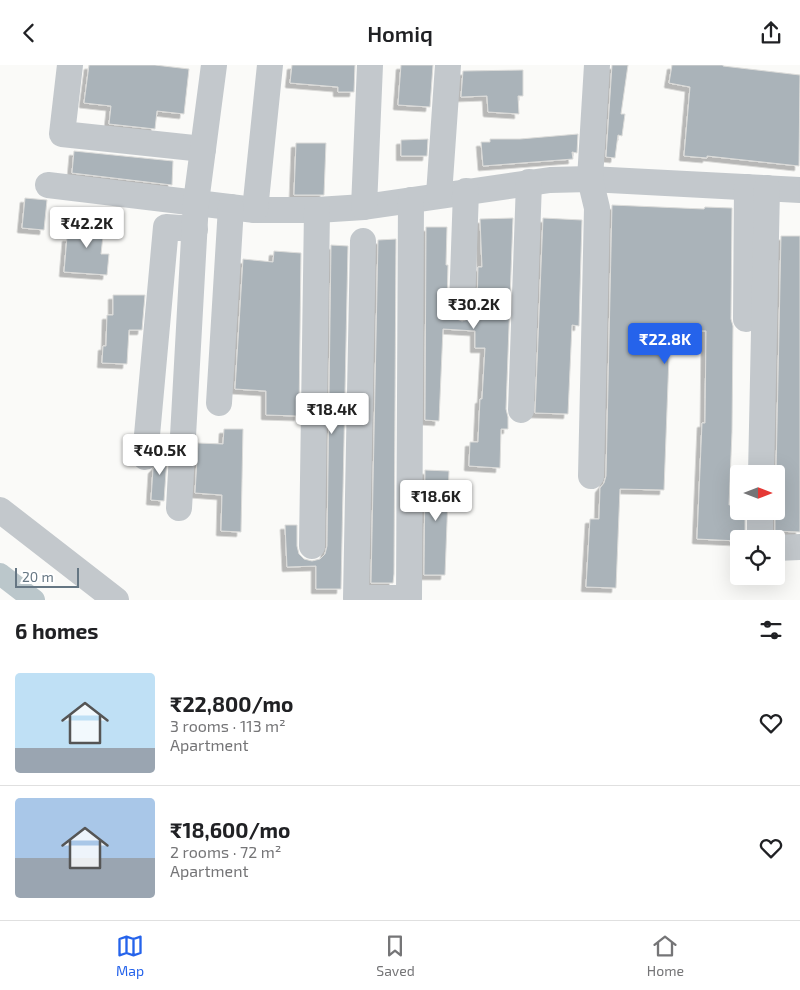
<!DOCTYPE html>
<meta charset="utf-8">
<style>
body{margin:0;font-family:"Exo 2",sans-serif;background:#f6f6f6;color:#202124;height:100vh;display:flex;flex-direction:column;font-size:19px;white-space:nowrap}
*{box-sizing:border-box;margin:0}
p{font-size:16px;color:#757577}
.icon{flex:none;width:28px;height:28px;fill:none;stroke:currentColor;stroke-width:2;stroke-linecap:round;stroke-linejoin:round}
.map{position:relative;height:535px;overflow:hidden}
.side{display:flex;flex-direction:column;background:#fff;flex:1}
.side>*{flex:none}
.needle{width:32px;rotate:90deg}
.controls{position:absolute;left:730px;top:400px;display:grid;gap:10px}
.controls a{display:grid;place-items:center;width:55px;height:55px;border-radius:5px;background:#fff;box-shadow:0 5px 20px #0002;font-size:25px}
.scale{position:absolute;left:15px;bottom:12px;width:64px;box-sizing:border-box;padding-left:5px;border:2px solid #657683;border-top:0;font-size:14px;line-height:18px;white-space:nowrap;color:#657683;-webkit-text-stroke:4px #fff;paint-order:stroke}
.price{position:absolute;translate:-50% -42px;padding:0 11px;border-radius:5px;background:#fff;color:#222;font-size:16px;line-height:32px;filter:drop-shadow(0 1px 2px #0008)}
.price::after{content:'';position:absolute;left:50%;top:30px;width:15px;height:11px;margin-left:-8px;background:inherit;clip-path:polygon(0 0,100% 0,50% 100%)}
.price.current{background:#2563eb;color:#fff}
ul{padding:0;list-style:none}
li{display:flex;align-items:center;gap:15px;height:125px;padding:0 15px}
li+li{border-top:1px solid #e0e0e0}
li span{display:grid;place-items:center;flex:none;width:140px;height:100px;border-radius:5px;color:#555}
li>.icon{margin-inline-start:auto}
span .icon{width:60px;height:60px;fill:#fffc;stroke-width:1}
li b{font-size:21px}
h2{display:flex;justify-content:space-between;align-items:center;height:60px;padding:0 15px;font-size:21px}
header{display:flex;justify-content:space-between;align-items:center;height:65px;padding:0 15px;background:#fff;font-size:22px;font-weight:600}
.tab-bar{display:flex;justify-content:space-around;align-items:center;height:70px;border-top:1px solid #e0e0e0;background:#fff;font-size:14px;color:#757577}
.tab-bar a{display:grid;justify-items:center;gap:2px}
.tab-bar .current{color:#2563eb}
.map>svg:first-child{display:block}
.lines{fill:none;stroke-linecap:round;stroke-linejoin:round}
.canal{stroke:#bbc7cb;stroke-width:22}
.building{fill:#aab3b9;stroke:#dcdcda;filter:url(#shadow)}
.minor{stroke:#c3c8cc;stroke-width:26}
</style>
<header><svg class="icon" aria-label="back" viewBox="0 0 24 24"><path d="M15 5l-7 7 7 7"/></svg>Homiq<svg class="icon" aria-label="share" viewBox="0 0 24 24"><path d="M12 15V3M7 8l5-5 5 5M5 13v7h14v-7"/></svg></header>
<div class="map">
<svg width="800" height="535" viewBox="0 0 800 535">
<defs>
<filter id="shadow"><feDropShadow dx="-4.5" dy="4.5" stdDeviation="0" flood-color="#0004"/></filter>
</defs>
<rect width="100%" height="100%" fill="#fafaf8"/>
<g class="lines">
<polyline class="canal" points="0,509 34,535"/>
</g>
<g class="building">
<polygon points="89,0 155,0 189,4 184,49 157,46 155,64 109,59 111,41 84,38"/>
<polygon points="292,0 355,0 354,27 338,27 338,22 290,18"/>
<polygon points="401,0 433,0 430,42 398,40"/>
<polygon points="612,0 628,0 621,49 625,49 622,71 618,70 615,93 606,92"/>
<polygon points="672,0 723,0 723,1 800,10 799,101 707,91 707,93 684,91 690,22 669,18"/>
<polygon points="523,5 523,31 518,31 519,49 488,47 487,31 461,32 463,6"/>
<polygon points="578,69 577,88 572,87 573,94 483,101 481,77 490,77 490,74 520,74"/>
<polygon points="428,74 427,91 401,91 401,75"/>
<polygon points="296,78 326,78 324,130 294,130"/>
<polygon points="74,86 173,96 172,120 72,108"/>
<polygon points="25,133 47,135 44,165 22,163"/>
<polygon points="612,140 704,144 705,142 732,143 731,254 733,261 732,367 729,440 739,440 739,446 745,446 745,474 739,474 739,476 697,474 702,358 705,358 706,266 670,264 664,425 620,424 616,523 586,522 590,454 599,454 600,423 604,418 606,411"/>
<polygon points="83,150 105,153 101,189 109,189 107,210 64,207 67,172 80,172"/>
<polygon points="513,153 506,344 508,352 508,364 501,364 500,403 469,401 470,377 478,377 480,334 482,334 485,283 475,283 475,266 443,264 439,356 425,355 426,162 447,162 446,200 448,200 447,241 449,248 454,253 462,256 469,254 474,249 477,242 478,202 482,202 480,154"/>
<polygon points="543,153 582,155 579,261 572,260 568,349 535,348"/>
<polygon points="781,171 800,171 800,467 775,466 775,446 776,438 778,438 776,408"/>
<polygon points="396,174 394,509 393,518 371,518 378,175"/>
<polygon points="331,180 348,181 341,524 316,524 316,501 287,502 285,460 297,460 297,481 299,489 304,494 312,496 320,494 325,489 327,481"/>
<polygon points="274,186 301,188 299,351 266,350 266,326 235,324 243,194 273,197"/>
<polygon points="113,230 145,230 142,265 129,265 127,299 102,298 103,281 106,281 107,250 113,250"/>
<polygon points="224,364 243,364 241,467 221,466 222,430 195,428 198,378 223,379"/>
<polygon points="161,378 168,378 164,436 151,435 153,404 157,400 160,394"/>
<polygon points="425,405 449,406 445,510 424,510"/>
</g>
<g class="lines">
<g class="minor">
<polyline points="70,0 62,69 203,84"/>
<polyline points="48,120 255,145 317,145 364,142 550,115 590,114 800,125"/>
<polyline points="439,130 448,0"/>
<polyline points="364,142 370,0"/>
<polyline points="255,145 270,0"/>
<polyline points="363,176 356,533 409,533 411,135"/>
<polyline points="462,241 466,126"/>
<polyline points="746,254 747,122"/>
<polyline points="219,338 231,142"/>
<polyline points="521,345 529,117"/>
<polyline points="145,392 166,162 195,164"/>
<polyline points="761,409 767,123"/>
<polyline points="591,411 597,143 590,114 597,0"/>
<polyline points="179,443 196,137 214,0"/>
<polyline points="0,445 116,535"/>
<polyline points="760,446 760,474"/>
<polyline points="312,481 317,145"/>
<polyline points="776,483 800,482"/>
</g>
</g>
</svg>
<div class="controls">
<a><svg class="needle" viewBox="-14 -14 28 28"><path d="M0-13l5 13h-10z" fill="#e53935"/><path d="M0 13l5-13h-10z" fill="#757577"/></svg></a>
<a><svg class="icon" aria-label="locate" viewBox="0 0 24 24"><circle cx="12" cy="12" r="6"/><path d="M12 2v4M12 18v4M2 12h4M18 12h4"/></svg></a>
</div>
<div class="scale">20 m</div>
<b class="price" style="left:87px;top:184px">₹42.2K</b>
<b class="price" style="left:474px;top:265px">₹30.2K</b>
<b class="price current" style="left:665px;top:300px">₹22.8K</b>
<b class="price" style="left:332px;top:370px">₹18.4K</b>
<b class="price" style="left:160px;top:411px">₹40.5K</b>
<b class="price" style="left:436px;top:457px">₹18.6K</b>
</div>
<section class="side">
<h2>6 homes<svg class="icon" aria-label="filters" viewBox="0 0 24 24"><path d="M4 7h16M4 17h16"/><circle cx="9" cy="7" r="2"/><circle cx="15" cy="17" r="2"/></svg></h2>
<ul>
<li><span style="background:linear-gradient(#bfe0f5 75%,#9aa5b1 0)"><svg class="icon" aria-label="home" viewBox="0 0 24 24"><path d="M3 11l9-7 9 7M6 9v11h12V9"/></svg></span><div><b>₹22,800/mo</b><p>3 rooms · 113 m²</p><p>Apartment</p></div><svg class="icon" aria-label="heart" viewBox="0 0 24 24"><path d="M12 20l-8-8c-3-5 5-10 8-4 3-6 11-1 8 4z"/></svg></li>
<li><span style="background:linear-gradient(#a9c7e8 60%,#9aa5b1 0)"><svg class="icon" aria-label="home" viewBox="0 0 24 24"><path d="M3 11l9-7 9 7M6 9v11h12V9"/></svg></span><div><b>₹18,600/mo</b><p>2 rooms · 72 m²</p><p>Apartment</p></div><svg class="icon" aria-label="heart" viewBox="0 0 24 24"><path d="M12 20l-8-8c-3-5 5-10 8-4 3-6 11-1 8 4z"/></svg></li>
</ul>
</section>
<nav class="tab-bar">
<a class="current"><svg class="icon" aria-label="map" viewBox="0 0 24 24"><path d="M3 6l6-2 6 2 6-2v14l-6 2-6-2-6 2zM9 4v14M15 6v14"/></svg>Map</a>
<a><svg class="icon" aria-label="saved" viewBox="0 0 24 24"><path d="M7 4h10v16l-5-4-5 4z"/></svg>Saved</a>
<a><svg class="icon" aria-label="home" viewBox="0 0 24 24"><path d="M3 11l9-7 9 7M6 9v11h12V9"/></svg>Home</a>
</nav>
